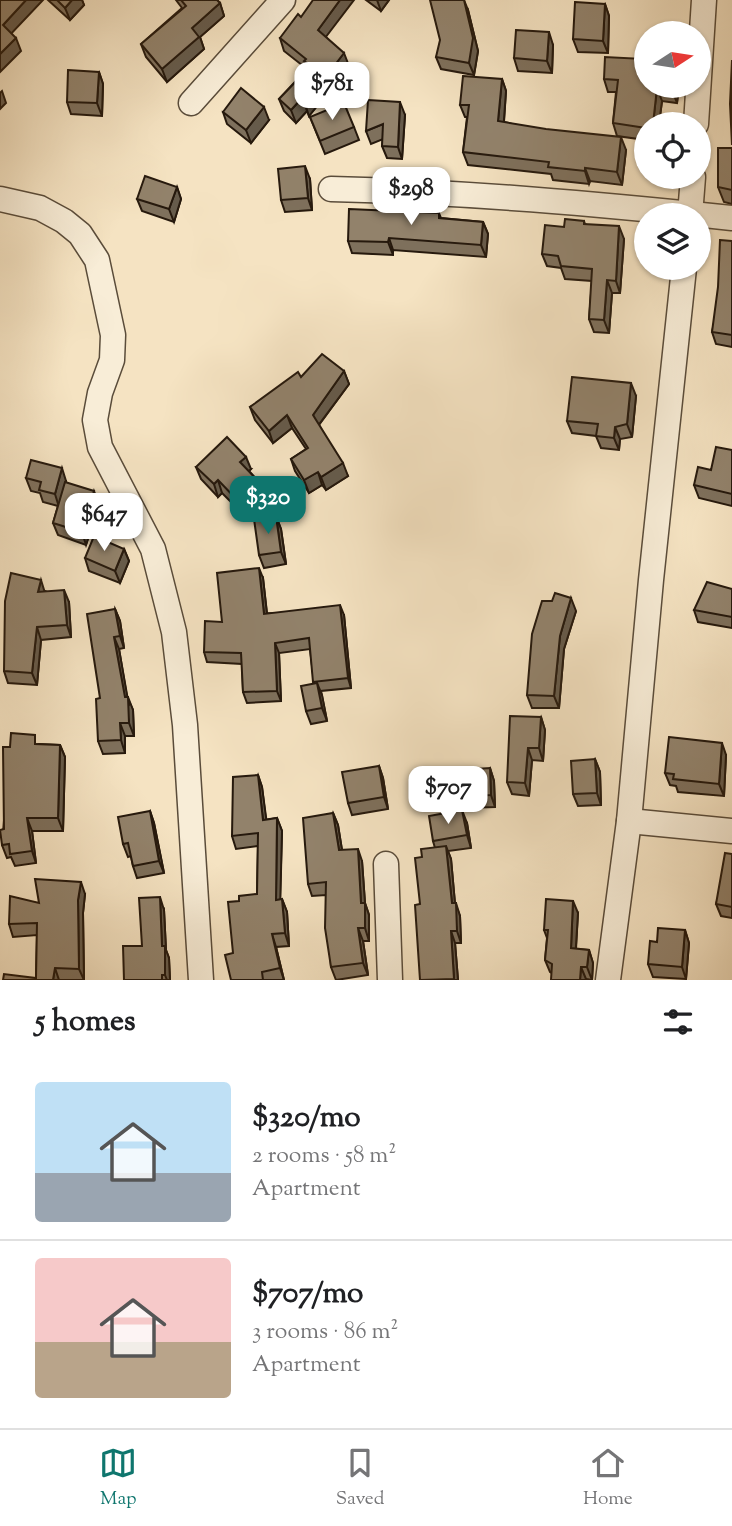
<!DOCTYPE html>
<meta charset="utf-8">
<style>
body{margin:0;font-family:"Sorts Mill Goudy",serif;background:#f2f2f2;color:#202124;height:100vh;display:flex;flex-direction:column;font-size:26px;white-space:nowrap}
*{box-sizing:border-box;margin:0}
p{font-size:23px;color:#757577}
.icon{flex:none;width:38px;height:38px;fill:none;stroke:currentColor;stroke-width:2;stroke-linecap:round;stroke-linejoin:round}
.map{position:relative;height:980px;overflow:hidden}
.details{display:flex;flex-direction:column;background:#fff;flex:1}
.details>*{flex:none}
.needle{width:46px;rotate:78deg}
.buttons{position:absolute;left:634px;top:21px;display:grid;gap:14px}
.buttons a{display:grid;place-items:center;width:77px;height:77px;border-radius:50%;background:#fff;box-shadow:0 2px 5px #0004;font-size:35px}
.price{position:absolute;translate:-50% -60px;padding:0 16px;border-radius:14px;background:#fff;color:#222;font-size:23px;line-height:46px;filter:drop-shadow(0 2px 4px #0008)}
.price::after{content:'';position:absolute;left:50%;top:42px;width:21px;height:16px;margin-left:-10px;background:inherit;clip-path:polygon(0 0,100% 0,50% 100%)}
.price.current{background:#0f766e;color:#fff}
ul{padding:0;list-style:none}
li{display:flex;align-items:center;gap:21px;height:175px;padding:0 35px}
li+li{border-top:2px solid #e0e0e0}
li span{display:grid;place-items:center;flex:none;width:196px;height:140px;border-radius:7px;color:#555}
li>.icon{margin-inline-start:auto}
span .icon{width:84px;height:84px;fill:#fffc;stroke-width:1}
li b{font-size:30px}
h2{display:flex;justify-content:space-between;align-items:center;height:84px;padding:0 35px;font-size:30px}
.tabs{display:flex;justify-content:space-around;align-items:center;height:98px;border-top:2px solid #e0e0e0;background:#fff;font-size:19px;color:#757577}
.tabs a{display:grid;justify-items:center;gap:4px}
.tabs .current{color:#0f766e}
.map>svg:first-child{display:block}
.lines{fill:none;stroke-linecap:round;stroke-linejoin:round}
.minor-casing{stroke:#5a4c3a;stroke-width:27}
.minor{stroke:#f8edd7;stroke-width:24}
.wall{fill:#7e705c;stroke:#26190d;stroke-width:2}
.shaded-wall{fill:#665b4b;stroke:#26190d;stroke-width:2}
.building{fill:#92826b;stroke:#26190d;stroke-width:2}
</style>
<div class="map">
<svg width="732" height="980" viewBox="0 0 732 980">
<rect width="100%" height="100%" fill="#f5e3c2"/>
<filter id="stains"><feTurbulence type="fractalNoise" baseFrequency=".00286" numOctaves="4"/><feColorMatrix values="0 0 0 0 .2 0 0 0 0 .09 0 0 0 0 .02 0 0 0 .5 -.17"/></filter>
<radialGradient id="worn" r=".72"><stop offset=".6" stop-color="#630" stop-opacity="0"/><stop offset="1" stop-color="#630" stop-opacity=".3"/></radialGradient>
<g class="lines">
<g class="minor-casing">
<g id="minor">
<polyline points="191,103 283,0"/>
<polyline points="696,124 704,0"/>
<path d="M331,189C465,192 598,204 732,218"/>
<polyline points="0,199 40,208 64,221 80,234 97,260 113,335 112,360 100,393 95,420 100,447 153,549 174,632 185,725 201,980"/>
<polyline points="690,215 693,177"/>
<polyline points="629,821 732,831"/>
<polyline points="386,864 390,980"/>
<polyline points="608,980 629,821 651,580 684,268"/>
</g>
</g>
<use href="#minor" class="minor"/>
</g>
<g class="wall">
<polygon points="48,0 82,0 84,5 70,20"/>
<polygon points="176,0 217,0 220,3 224,16 200,37 204,49 167,82 146,57 141,44 182,8"/>
<polygon points="366,0 389,0 381,11"/>
<polygon points="605,4 609,16 608,53 578,52 573,39"/>
<polygon points="468,10 478,51 474,75 441,69 436,57"/>
<polygon points="326,37 349,66 309,116 307,111 296,123 284,111 279,99 307,69 284,51 280,38"/>
<polygon points="553,45 552,73 518,71 514,58"/>
<polygon points="643,59 646,86 679,86 677,103 662,101 659,124 646,124 646,140 617,136 613,123 616,92 608,92 604,79"/>
<polygon points="99,72 103,84 102,116 71,114 67,102"/>
<polygon points="502,79 506,91 504,122 626,150 622,185 590,181 589,184 553,180 551,174 468,165 463,152 467,117 465,117 460,105"/>
<polygon points="223,112 269,120 251,143 227,124"/>
<polygon points="405,115 402,159 387,158 382,146 383,139 371,144 366,131"/>
<polygon points="310,117 354,127 359,140 325,154"/>
<polygon points="732,148 732,204 724,202 718,187"/>
<polygon points="310,179 312,210 285,212 281,200"/>
<polygon points="177,187 181,199 174,222 142,211 137,199"/>
<polygon points="439,213 441,218 483,222 488,234 486,257 393,250 393,255 352,253 348,241"/>
<polygon points="584,221 585,224 624,239 620,293 612,293 609,333 594,332 589,319 592,281 565,279 561,268 547,266 542,254 564,227"/>
<polygon points="732,241 732,347 716,344 712,332"/>
<polygon points="344,371 349,384 319,425 348,476 326,490 322,485 309,493 295,471 291,459 306,449 292,428 273,443 255,420 250,407 301,377"/>
<polygon points="636,396 632,437 620,439 619,450 601,448 596,436 572,433 567,421"/>
<polygon points="732,450 732,506 699,498 694,485"/>
<polygon points="196,467 251,469 249,471 260,483 264,495 244,515 222,493 218,497 201,479"/>
<polygon points="26,478 66,481 66,482 99,504 86,545 58,535 53,523 58,506 43,502 40,493 31,491"/>
<polygon points="276,516 281,529 286,564 264,568 259,555"/>
<polygon points="124,549 129,561 120,583 89,571 85,558"/>
<polygon points="263,578 267,613 344,615 351,688 321,691 327,721 311,724 306,711 314,683 310,649 279,653 281,701 247,703 243,692 242,664 207,662 204,652 222,622"/>
<polygon points="732,589 732,628 698,622 694,610"/>
<polygon points="45,591 69,602 71,637 41,640 37,685 8,683 4,671"/>
<polygon points="115,609 120,621 124,648 119,649 127,697 133,710 134,736 125,736 125,753 103,754 98,741"/>
<polygon points="576,611 564,649 559,708 532,708 527,695"/>
<polygon points="541,717 545,730 543,761 532,760 529,796 512,794 507,782"/>
<polygon points="39,744 60,745 65,757 63,831 32,831 36,863 15,866 11,857 7,858 2,845 10,747"/>
<polygon points="726,755 724,796 678,792 676,786 670,785 665,773"/>
<polygon points="595,759 600,772 601,805 578,806 573,794"/>
<polygon points="379,766 383,778 388,809 352,815 348,803"/>
<polygon points="490,768 494,781 495,807 464,808 459,796"/>
<polygon points="258,775 262,787 266,820 277,818 282,831 280,899 282,899 287,912 289,946 276,947 284,980 231,980 239,901 257,894 258,846 236,849 232,836"/>
<polygon points="150,811 154,823 164,873 137,878 133,866 131,856 128,857 123,844"/>
<polygon points="333,813 338,825 342,850 362,861 365,903 369,915 369,941 363,941 368,975 336,980 331,967 326,895 312,896 308,884"/>
<polygon points="467,823 471,848 448,851 451,859 455,903 460,916 461,943 455,943 458,980 420,980 422,857 435,848 433,841"/>
<polygon points="732,854 732,918 721,916 716,904"/>
<polygon points="85,894 83,913 84,980 3,980 36,978 37,935 13,937 9,924 39,903"/>
<polygon points="164,910 166,950 169,958 170,980 124,980 142,946"/>
<polygon points="578,913 576,949 589,950 593,963 592,980 552,973 550,972 545,960 547,938 544,930"/>
<polygon points="685,930 689,943 686,979 653,977 648,964 657,942"/>
</g>
<g class="shaded-wall">
<polygon points="26,0 43,0 8,37 3,25"/>
<polygon points="72,0 82,0 84,5 70,20 65,8"/>
<polygon points="340,0 354,0 322,42 318,30"/>
<polygon points="377,0 389,0 381,11"/>
<polygon points="464,0 468,10 478,51 474,75 469,63"/>
<polygon points="220,3 224,16 200,37 204,49 167,82 162,69 192,28"/>
<polygon points="605,4 609,16 608,53 603,41"/>
<polygon points="549,32 553,45 552,73 547,61"/>
<polygon points="16,38 21,51 0,72 0,54"/>
<polygon points="344,53 349,66 309,116 305,104"/>
<polygon points="99,72 103,84 102,116 97,103"/>
<polygon points="502,79 506,91 503,133 498,121"/>
<polygon points="673,86 679,86 677,103 672,90"/>
<polygon points="657,88 662,101 659,124 653,124"/>
<polygon points="2,91 6,103 0,109 0,93"/>
<polygon points="302,98 307,111 296,123 291,110"/>
<polygon points="400,102 405,115 402,159 398,147"/>
<polygon points="264,107 269,120 251,143 246,130"/>
<polygon points="621,137 626,150 622,185 617,172"/>
<polygon points="305,166 310,179 312,210 308,198"/>
<polygon points="585,168 590,181 589,184 585,171"/>
<polygon points="177,187 181,199 174,222 169,209"/>
<polygon points="483,222 488,234 486,257 481,245"/>
<polygon points="619,226 624,239 620,293 616,281"/>
<polygon points="389,238 393,250 393,255 388,242"/>
<polygon points="607,280 612,293 609,333 604,320"/>
<polygon points="344,371 349,384 317,427 313,415"/>
<polygon points="631,383 636,396 632,437 627,424"/>
<polygon points="287,415 292,428 273,443 269,431"/>
<polygon points="615,427 620,439 619,450 614,438"/>
<polygon points="246,457 251,469 245,475 240,462"/>
<polygon points="343,463 348,476 326,490 321,477"/>
<polygon points="62,468 66,481 59,507 55,494"/>
<polygon points="318,472 322,485 309,493 304,480"/>
<polygon points="218,480 222,493 218,497 214,484"/>
<polygon points="260,483 264,495 244,515 240,503"/>
<polygon points="94,491 99,504 86,545 82,532"/>
<polygon points="276,516 281,529 286,564 281,552"/>
<polygon points="124,549 129,561 120,583 115,571"/>
<polygon points="259,568 263,578 268,624 264,614"/>
<polygon points="41,580 45,593 38,592"/>
<polygon points="64,590 69,602 71,637 67,625"/>
<polygon points="571,598 576,611 564,649 559,708 554,696 560,636"/>
<polygon points="340,605 344,615 351,688 348,678"/>
<polygon points="115,609 120,621 124,648 120,636"/>
<polygon points="37,627 41,640 37,685 32,673"/>
<polygon points="114,637 119,649 129,706 128,697 133,710 134,736 129,723"/>
<polygon points="275,643 279,653 281,701 277,691"/>
<polygon points="317,683 322,695 327,721 322,708"/>
<polygon points="541,717 545,730 543,761 539,748"/>
<polygon points="120,723 125,736 125,753 121,740"/>
<polygon points="722,743 726,755 724,796 719,784"/>
<polygon points="60,745 65,757 63,831 58,818"/>
<polygon points="528,748 532,760 529,796 525,783"/>
<polygon points="595,759 600,772 601,805 597,793"/>
<polygon points="379,766 383,778 388,809 384,797"/>
<polygon points="490,768 494,781 495,807 491,795"/>
<polygon points="258,775 262,787 268,832 263,820"/>
<polygon points="462,810 467,823 471,848 467,835"/>
<polygon points="150,811 154,823 164,873 159,861"/>
<polygon points="333,813 338,825 344,863 339,850"/>
<polygon points="27,818 32,831 36,863 32,851"/>
<polygon points="277,818 282,831 280,912 276,900"/>
<polygon points="446,846 451,859 456,915 456,903 460,916 461,943 457,931 452,903"/>
<polygon points="358,849 362,861 365,903 369,915 369,941 365,928 361,903"/>
<polygon points="81,882 85,894 83,913 84,980 79,969 78,900"/>
<polygon points="160,897 164,910 166,950 169,958 170,980 167,980 165,975 162,946"/>
<polygon points="282,899 287,912 289,946 285,933"/>
<polygon points="573,901 578,913 575,961 571,948"/>
<polygon points="358,928 363,941 368,975 363,963"/>
<polygon points="685,930 689,943 686,979 682,967"/>
<polygon points="451,931 455,943 458,980 454,980 454,979"/>
<polygon points="272,934 276,947 284,980 280,968"/>
<polygon points="589,950 593,963 592,980 587,967"/>
<polygon points="581,967 586,979 586,980 580,980"/>
<polygon points="55,968 59,980 53,980"/>
</g>
<g class="building">
<polygon points="0,0 26,0 3,25 16,38 0,54"/>
<polygon points="57,0 72,0 65,8"/>
<polygon points="181,0 217,0 220,3 192,28 199,37 162,69 141,44 186,6"/>
<polygon points="313,0 340,0 318,30 344,53 305,104 302,98 291,110 279,99 311,66 304,61 306,59 280,38 298,14 301,17"/>
<polygon points="430,0 464,0 473,38 469,63 436,57 440,40"/>
<polygon points="575,2 605,4 603,41 573,39"/>
<polygon points="516,30 549,32 547,61 514,58"/>
<polygon points="645,44 646,44 646,86 673,86 672,90 657,88 653,124 646,124 646,128 613,123 618,80 604,79 605,57 643,59"/>
<polygon points="732,60 732,145 730,104"/>
<polygon points="68,70 99,72 97,103 67,102"/>
<polygon points="463,76 502,79 498,121 546,129 621,137 617,172 585,168 585,171 548,167 549,162 463,152 469,105 460,105"/>
<polygon points="241,88 264,107 246,130 223,112"/>
<polygon points="368,100 400,102 398,147 382,146 383,124 366,131"/>
<polygon points="344,103 354,127 320,141 310,117"/>
<polygon points="718,148 732,148 732,190 718,187"/>
<polygon points="305,166 308,198 281,200 278,169"/>
<polygon points="145,176 177,187 169,209 137,199"/>
<polygon points="349,209 439,213 439,218 483,222 481,245 389,238 388,242 348,241"/>
<polygon points="565,219 584,221 584,224 619,226 616,281 607,280 604,320 589,319 592,269 561,266 558,256 542,254 545,225 564,227"/>
<polygon points="720,240 732,241 732,335 712,332 718,287"/>
<polygon points="322,354 344,371 313,415 343,463 321,477 318,472 304,480 291,459 308,448 287,415 269,431 250,407 298,372 301,377"/>
<polygon points="572,377 631,383 627,424 615,427 614,438 596,436 598,424 567,421"/>
<polygon points="227,437 246,457 240,462 260,483 240,503 218,480 214,484 196,467"/>
<polygon points="716,447 732,450 732,494 694,485 698,467 711,470"/>
<polygon points="31,460 62,468 55,494 39,490 41,482 26,478"/>
<polygon points="65,482 94,491 82,532 53,523"/>
<polygon points="276,516 281,552 259,555 254,519"/>
<polygon points="94,536 124,549 115,571 85,558"/>
<polygon points="259,568 264,614 340,605 348,678 313,682 309,638 275,643 277,691 243,692 241,653 204,652 205,621 222,622 217,573"/>
<polygon points="11,573 41,580 38,592 64,590 67,625 37,627 32,673 4,671 5,601"/>
<polygon points="707,582 732,589 732,617 694,610"/>
<polygon points="555,593 571,598 560,636 554,696 527,695 532,634 542,601 552,601"/>
<polygon points="115,609 120,636 114,637 125,697 128,697 129,723 120,723 121,740 98,741 96,699 100,698 87,614"/>
<polygon points="317,683 322,708 306,711 301,686"/>
<polygon points="510,716 541,717 539,748 528,748 525,783 507,782"/>
<polygon points="11,733 35,735 35,744 60,745 58,818 27,818 32,851 10,854 9,844 2,845 0,830 4,829 3,747 10,747"/>
<polygon points="669,737 722,743 719,784 673,779 674,774 665,773"/>
<polygon points="595,759 597,793 573,794 571,761"/>
<polygon points="379,766 384,797 348,803 342,772"/>
<polygon points="490,768 491,795 459,796 458,770"/>
<polygon points="258,775 263,820 277,818 276,900 282,899 285,933 272,934 280,968 262,972 263,980 231,980 225,955 233,953 228,902 239,901 239,896 257,894 258,833 232,836 233,777"/>
<polygon points="462,810 467,835 433,841 429,816"/>
<polygon points="150,811 159,861 133,866 128,843 123,844 118,817"/>
<polygon points="333,813 339,850 358,849 361,903 365,903 365,928 358,928 363,963 331,967 325,928 326,882 308,884 303,818"/>
<polygon points="446,846 452,903 456,903 457,931 451,931 454,979 420,980 415,905 420,904 415,858 422,857 421,849"/>
<polygon points="725,853 732,854 732,907 716,904"/>
<polygon points="35,879 81,882 78,900 79,969 55,968 53,980 3,980 4,974 36,978 37,923 9,924 10,896 39,903"/>
<polygon points="160,897 162,946 165,946 165,975 162,975 162,980 124,980 123,946 142,946 139,898"/>
<polygon points="546,899 573,901 571,948 589,950 587,967 581,967 580,980 551,980 552,964 545,960 548,930 544,930"/>
<polygon points="658,928 685,930 682,967 648,964 650,941 657,942"/>
</g>
<rect width="100%" height="100%" filter="url(#stains)"/>
<rect width="100%" height="100%" fill="url(#worn)"/>
</svg>
<div class="buttons">
<a><svg class="needle" viewBox="-14 -14 28 28"><path d="M0-13l5 13h-10z" fill="#e53935"/><path d="M0 13l5-13h-10z" fill="#757577"/></svg></a>
<a><svg class="icon" aria-label="locate" viewBox="0 0 24 24"><circle cx="12" cy="12" r="6"/><path d="M12 2v4M12 18v4M2 12h4M18 12h4"/></svg></a>
<a><svg class="icon" aria-label="layers" viewBox="0 0 24 24"><path d="M12 4l9 5-9 5-9-5zM3 14l9 5 9-5"/></svg></a>
</div>
<b class="price" style="left:332px;top:122px">$781</b>
<b class="price" style="left:411px;top:227px">$298</b>
<b class="price current" style="left:268px;top:536px">$320</b>
<b class="price" style="left:104px;top:553px">$647</b>
<b class="price" style="left:448px;top:826px">$707</b>
</div>
<section class="details">
<h2>5 homes<svg class="icon" aria-label="filters" viewBox="0 0 24 24"><path d="M4 7h16M4 17h16"/><circle cx="9" cy="7" r="2"/><circle cx="15" cy="17" r="2"/></svg></h2>
<ul>
<li><span style="background:linear-gradient(#bfe0f5 65%,#9aa5b1 0)"><svg class="icon" aria-label="home" viewBox="0 0 24 24"><path d="M3 11l9-7 9 7M6 9v11h12V9"/></svg></span><div><b>$320/mo</b><p>2 rooms · 58 m²</p><p>Apartment</p></div></li>
<li><span style="background:linear-gradient(#f6c9c9 60%,#b9a48a 0)"><svg class="icon" aria-label="home" viewBox="0 0 24 24"><path d="M3 11l9-7 9 7M6 9v11h12V9"/></svg></span><div><b>$707/mo</b><p>3 rooms · 86 m²</p><p>Apartment</p></div></li>
</ul>
</section>
<nav class="tabs">
<a class="current"><svg class="icon" aria-label="map" viewBox="0 0 24 24"><path d="M3 6l6-2 6 2 6-2v14l-6 2-6-2-6 2zM9 4v14M15 6v14"/></svg>Map</a>
<a><svg class="icon" aria-label="saved" viewBox="0 0 24 24"><path d="M7 4h10v16l-5-4-5 4z"/></svg>Saved</a>
<a><svg class="icon" aria-label="home" viewBox="0 0 24 24"><path d="M3 11l9-7 9 7M6 9v11h12V9"/></svg>Home</a>
</nav>
